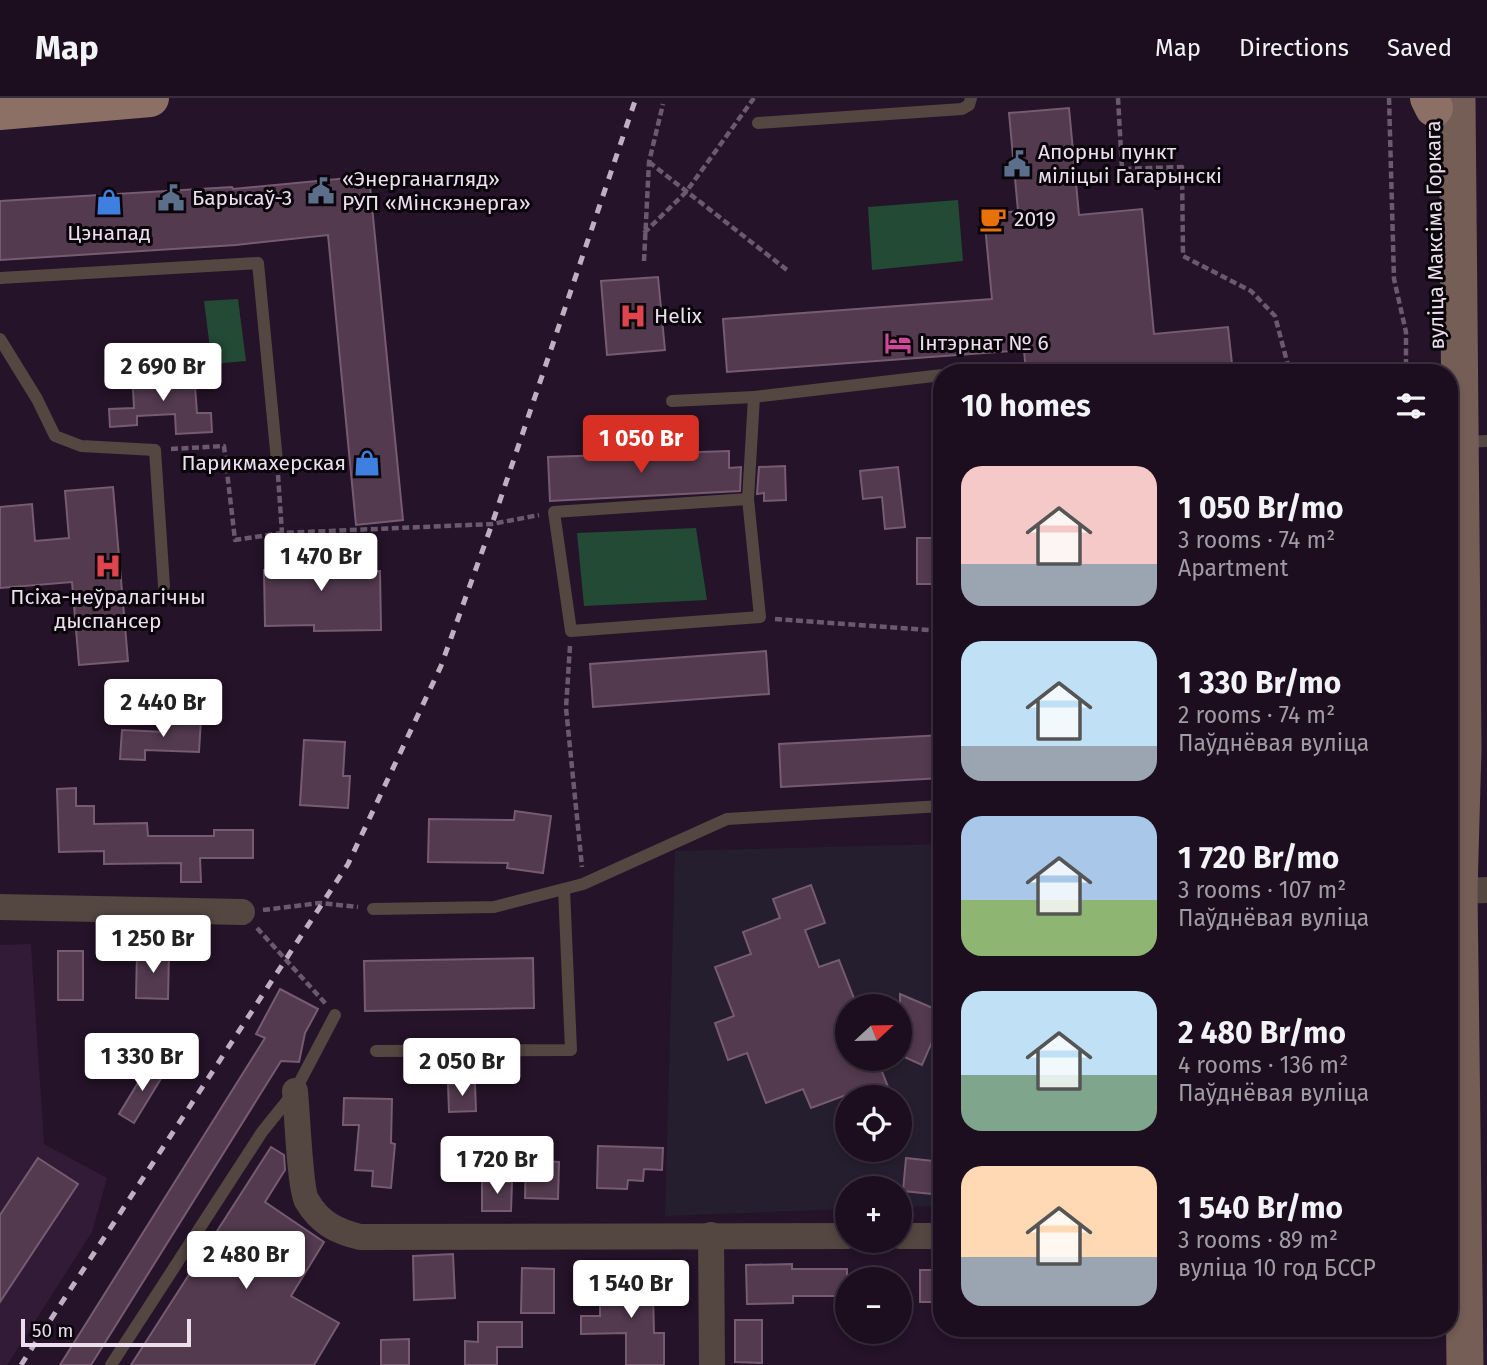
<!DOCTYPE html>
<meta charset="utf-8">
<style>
body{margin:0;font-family:"Fira Sans",sans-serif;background:#291c2c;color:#f1f3f6;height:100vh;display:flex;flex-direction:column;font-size:26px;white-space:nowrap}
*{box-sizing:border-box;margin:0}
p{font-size:23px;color:#a09ca4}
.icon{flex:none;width:38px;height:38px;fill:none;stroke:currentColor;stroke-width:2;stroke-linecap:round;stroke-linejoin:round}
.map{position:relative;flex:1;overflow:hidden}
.panel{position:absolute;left:933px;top:266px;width:525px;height:973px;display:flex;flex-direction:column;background:#1c0e1f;border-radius:28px;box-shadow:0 4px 10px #0003,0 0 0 2px #3a2e3d}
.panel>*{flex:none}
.needle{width:46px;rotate:68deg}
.controls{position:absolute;left:835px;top:896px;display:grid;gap:14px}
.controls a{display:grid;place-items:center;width:77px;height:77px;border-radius:50%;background:#1c0e1f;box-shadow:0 4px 10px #0003,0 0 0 2px #3a2e3d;font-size:35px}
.scale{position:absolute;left:21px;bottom:18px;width:170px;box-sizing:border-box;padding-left:7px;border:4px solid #ebdfee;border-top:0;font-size:19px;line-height:24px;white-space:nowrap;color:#ebdfee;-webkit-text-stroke:5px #0a040b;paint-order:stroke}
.price{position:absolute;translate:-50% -60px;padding:0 16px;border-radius:7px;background:#fff;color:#222;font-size:23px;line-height:46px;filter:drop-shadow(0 2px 4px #0008)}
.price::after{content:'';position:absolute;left:50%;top:42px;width:21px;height:16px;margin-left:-10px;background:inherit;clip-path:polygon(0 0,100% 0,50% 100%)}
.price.selected{background:#d93025;color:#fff}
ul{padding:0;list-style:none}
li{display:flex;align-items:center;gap:21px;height:175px;padding:0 28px}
li span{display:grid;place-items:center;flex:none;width:196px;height:140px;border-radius:21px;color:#555}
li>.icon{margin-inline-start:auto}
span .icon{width:84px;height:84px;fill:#fffc;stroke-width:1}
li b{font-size:30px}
h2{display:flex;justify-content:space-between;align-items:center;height:84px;padding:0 28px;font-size:30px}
header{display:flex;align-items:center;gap:42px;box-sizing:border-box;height:98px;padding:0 35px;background:#1c0e1f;border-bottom:2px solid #3a2e3d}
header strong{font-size:33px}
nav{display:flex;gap:38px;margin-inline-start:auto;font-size:24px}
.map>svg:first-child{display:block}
.built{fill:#311b37}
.education{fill:#251e2e;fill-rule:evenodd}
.green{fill:#224a35}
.building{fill:#533a4f;stroke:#765b71;stroke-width:2}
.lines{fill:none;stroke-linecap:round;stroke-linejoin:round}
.path{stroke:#6a5a6d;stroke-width:4.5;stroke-dasharray:7 3.5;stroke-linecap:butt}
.lane{stroke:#544640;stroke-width:12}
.street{stroke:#544640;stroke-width:26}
.secondary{stroke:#745e55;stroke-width:37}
.primary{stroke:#8d7065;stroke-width:38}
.rail{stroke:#beb0c1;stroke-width:5;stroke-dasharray:9 9;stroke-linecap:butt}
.labels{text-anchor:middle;stroke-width:6;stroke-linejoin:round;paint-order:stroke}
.poi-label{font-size:21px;fill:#ebdfee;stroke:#0a040b;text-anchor:start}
.street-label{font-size:21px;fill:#ebdfee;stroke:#0a040b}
</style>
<header>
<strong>Map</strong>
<nav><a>Map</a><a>Directions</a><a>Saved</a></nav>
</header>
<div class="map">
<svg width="1487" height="1267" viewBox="0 0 1487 1267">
<rect width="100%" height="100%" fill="#251329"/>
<polygon class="built" points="31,846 44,1046 107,1080 92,1134 7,1267 0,1267 0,847"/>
<path class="education" d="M941,746V1108L900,1109V1090H847V1111L665,1118L675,753ZM847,908H900V961H847ZM847,999H900V1052H847Z"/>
<g class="green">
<polygon points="958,102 963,163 872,172 868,109"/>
<polygon points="238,201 246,263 212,266 204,203"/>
<polygon points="696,430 707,502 584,508 577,435"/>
</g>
<g class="building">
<polygon points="1069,10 1079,117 1142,111 1154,236 1228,229 1233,275 1135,275 1135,272 1100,275 1026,275 1024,252 727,274 723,221 992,201 984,117 1018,113 1009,15"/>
<polygon points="369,78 403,422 356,427 328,137 236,147 0,162 0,103 232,89 233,91"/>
<polygon points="658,179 665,252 607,257 601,183"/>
<polygon points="174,271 175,289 195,288 197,315 211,315 212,334 176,336 175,316 137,318 137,327 110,329 109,311 134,310 132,273"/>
<polygon points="729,353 729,370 741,369 740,393 550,403 548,359"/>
<polygon points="785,368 786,402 764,403 764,395 757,396 759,369"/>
<polygon points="898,369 905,429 885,431 882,399 863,401 860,373"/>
<polygon points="113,389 128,563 79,567 72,484 0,490 0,409 32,406 35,443 69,440 65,393"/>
<rect x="917" y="440" width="25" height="46"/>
<polygon points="334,450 335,474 380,473 381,532 314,533 314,527 265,528 264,472 277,472 276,452"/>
<polygon points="766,553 769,596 593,609 590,566"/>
<polygon points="167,618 201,620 199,654 145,652 145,662 120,661 122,632 166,634"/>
<polygon points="942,637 942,680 781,689 779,646"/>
<polygon points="304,642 345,644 343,678 350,678 348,710 300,707"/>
<polygon points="76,690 76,708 94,708 94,726 147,725 148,738 214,738 214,732 253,732 253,760 200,760 201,784 181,784 181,765 104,766 104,753 59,754 57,691"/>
<polygon points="515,713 551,718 543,775 507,770 508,765 428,764 429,721 514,722"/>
<polygon points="811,787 825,825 805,832 819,869 839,862 857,908 847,908 847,961 853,961 856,968 877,961 892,999 847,999 846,997 811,1010 803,991 766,1005 747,955 728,962 715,925 734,918 715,869 751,856 743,834 780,820 773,801"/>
<rect x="58" y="853" width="25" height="49"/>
<polygon points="137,853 169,854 168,901 136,900"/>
<polygon points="533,860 534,910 365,913 364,863"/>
<polygon points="280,891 318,911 305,935 299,964 281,963 91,1267 60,1267 265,940 256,936"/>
<polygon points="900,896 942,914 942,921 922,967 900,957"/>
<polygon points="150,965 165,974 134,1025 119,1016"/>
<polygon points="475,985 476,1013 449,1014 448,986"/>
<polygon points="344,1000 392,1001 391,1045 395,1046 391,1090 372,1088 373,1073 355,1072 359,1027 343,1027"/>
<polygon points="598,1048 663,1050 662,1072 644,1071 643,1083 628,1082 627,1091 597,1090"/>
<polygon points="271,1049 284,1057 285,1072 265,1104 324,1144 291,1198 339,1225 314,1267 131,1267"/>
<polygon points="38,1060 78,1086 0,1204 0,1117"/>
<polygon points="906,1060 942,1064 942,1097 903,1093"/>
<polygon points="526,1062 559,1064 558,1101 525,1100"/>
<polygon points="482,1083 512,1084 511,1113 482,1113"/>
<polygon points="453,1156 455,1200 414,1202 413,1158"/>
<polygon points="792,1166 792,1171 847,1171 847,1198 793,1198 793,1205 747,1206 746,1167"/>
<polygon points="522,1170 554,1171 554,1215 521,1215"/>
<rect x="920" y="1172" width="18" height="32"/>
<polygon points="624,1175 659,1176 658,1194 653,1194 654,1235 664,1235 664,1267 626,1267 626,1235 581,1236 581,1218 600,1218 600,1198 624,1198"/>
<polygon points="735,1222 762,1222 762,1265 735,1264"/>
<polygon points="478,1224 522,1224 522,1249 497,1249 497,1267 465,1267 465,1243 478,1244"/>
<polygon points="409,1241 409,1267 381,1267 381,1242"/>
</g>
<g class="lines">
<g class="path">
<polyline points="1118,0 1122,71 1182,69 1183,158 1251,193 1275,218 1290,275"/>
<polyline points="1389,0 1394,181 1406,234 1406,275"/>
<polyline points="649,64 787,172"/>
<polyline points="644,135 686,94 754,0"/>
<polyline points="644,163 649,64 663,6"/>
<polyline points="171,351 224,348 235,442 282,435"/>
<polyline points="278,377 282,435 492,426 539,417"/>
<polyline points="775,521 942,533"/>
<polyline points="570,548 566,610 582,769"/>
<polyline points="263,812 320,805 358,809"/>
<polyline points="257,830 326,906"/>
</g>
<g class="lane">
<polyline points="758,25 962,11 969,7 971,0"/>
<polyline points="0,180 258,165 277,363"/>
<polyline points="0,241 37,301 55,338 81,348 155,352 164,488"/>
<polyline points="963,275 995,271 995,275"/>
<polyline points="672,303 754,299"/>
<polyline points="1463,344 1487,343"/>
<polyline points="748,401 554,414 571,533 760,519 748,401 754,299 942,277"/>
<polyline points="373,811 494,809 583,786 727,721 942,708"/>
<polyline points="376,953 571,952 564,791"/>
<polyline points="111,1267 262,1034 295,993 335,917"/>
</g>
<g class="street">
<polyline points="1459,793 1487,792"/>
<polyline points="0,809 242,814"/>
<path d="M295,993C297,1012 300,1092 307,1103C320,1125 336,1133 360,1139L847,1138"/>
<polyline points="711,1137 712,1267"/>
<polyline points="900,1138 942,1138"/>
</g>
<polyline class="secondary" points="1457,0 1463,651 1459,793 1465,1267"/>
<g class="primary">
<polyline points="1429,0 1434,10"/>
<polyline points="0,13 150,0"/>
</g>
<polyline class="rail" points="21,1267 348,766 441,568 492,426 636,0"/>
</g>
<defs>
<g id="civic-bare" transform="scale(2.1)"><path d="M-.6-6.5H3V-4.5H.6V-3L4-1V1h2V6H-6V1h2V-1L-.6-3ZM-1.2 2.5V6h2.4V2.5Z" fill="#5c6f8a" stroke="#0a040b" stroke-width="2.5" paint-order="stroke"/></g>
<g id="shop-bare" transform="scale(2.1)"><path d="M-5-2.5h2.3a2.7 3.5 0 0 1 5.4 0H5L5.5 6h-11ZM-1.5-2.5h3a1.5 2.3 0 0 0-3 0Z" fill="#3f7fe0" stroke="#0a040b" stroke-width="2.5" paint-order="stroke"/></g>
<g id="cafe-bare" transform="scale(2.1)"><path d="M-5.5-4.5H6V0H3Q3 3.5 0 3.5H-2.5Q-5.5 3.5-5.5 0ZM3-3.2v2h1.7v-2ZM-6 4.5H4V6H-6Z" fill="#e8710a" stroke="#0a040b" stroke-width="2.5" paint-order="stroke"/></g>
<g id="hospital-bare" transform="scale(2.1)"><path d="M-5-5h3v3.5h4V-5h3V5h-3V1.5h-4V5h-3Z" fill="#e0444e" stroke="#0a040b" stroke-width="2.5" paint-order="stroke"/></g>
<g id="hotel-bare" transform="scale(2.1)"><path d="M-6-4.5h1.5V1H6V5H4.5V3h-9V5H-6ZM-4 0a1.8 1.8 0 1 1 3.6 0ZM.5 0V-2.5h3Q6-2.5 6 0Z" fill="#d1479c" stroke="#0a040b" stroke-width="2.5" paint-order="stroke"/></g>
</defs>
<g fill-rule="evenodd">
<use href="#civic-bare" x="1017" y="66"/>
<use href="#civic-bare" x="321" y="93"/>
<use href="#civic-bare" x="171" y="100"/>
<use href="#shop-bare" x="109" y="104"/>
<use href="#cafe-bare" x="993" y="121"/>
<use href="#hospital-bare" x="633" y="218"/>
<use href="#hotel-bare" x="898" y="245"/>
<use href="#shop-bare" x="367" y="365"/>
<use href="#hospital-bare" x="108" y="468"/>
</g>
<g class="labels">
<g class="poi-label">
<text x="1038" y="61">Апорны пункт<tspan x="1038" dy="24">міліцыі Гагарынскі</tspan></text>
<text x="342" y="88">«Энерганагляд»<tspan x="342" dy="24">РУП «Мінскэнерга»</tspan></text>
<text x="192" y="107">Барысаў-3</text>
<text x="1014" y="128">2019</text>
<text x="109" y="142" text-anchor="middle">Цэнапад</text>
<text x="654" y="225">Helix</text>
<text x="919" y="252">Інтэрнат № 6</text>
<text x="346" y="372" text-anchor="end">Парикмахерская</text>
<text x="108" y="506" text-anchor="middle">Псіха-неўралагічны<tspan x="108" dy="24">дыспансер</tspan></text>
</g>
<g class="street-label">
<text transform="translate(1435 137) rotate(-91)" y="7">вуліца Максіма Горкага</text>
</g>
</g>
</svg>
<div class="controls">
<a><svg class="needle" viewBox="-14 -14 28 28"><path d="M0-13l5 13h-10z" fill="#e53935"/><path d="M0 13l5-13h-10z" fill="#a09ca4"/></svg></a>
<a><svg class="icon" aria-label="locate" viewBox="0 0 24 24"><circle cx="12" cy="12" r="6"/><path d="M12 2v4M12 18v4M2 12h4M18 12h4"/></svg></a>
<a>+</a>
<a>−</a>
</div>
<div class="scale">50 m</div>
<b class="price" style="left:163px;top:305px">2 690 Br</b>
<b class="price selected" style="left:641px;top:377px">1 050 Br</b>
<b class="price" style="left:321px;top:495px">1 470 Br</b>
<b class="price" style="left:163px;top:641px">2 440 Br</b>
<b class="price" style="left:153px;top:877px">1 250 Br</b>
<b class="price" style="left:142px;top:995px">1 330 Br</b>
<b class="price" style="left:462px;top:1000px">2 050 Br</b>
<b class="price" style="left:497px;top:1098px">1 720 Br</b>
<b class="price" style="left:246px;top:1193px">2 480 Br</b>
<b class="price" style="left:631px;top:1222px">1 540 Br</b>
<section class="panel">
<h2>10 homes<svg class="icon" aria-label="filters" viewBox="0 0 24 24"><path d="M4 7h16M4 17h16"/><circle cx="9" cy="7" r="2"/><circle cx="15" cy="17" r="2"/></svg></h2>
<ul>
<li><span style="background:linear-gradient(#f6c9c9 70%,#9aa5b1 0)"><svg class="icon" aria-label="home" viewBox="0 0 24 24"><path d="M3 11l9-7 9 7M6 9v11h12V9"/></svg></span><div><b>1 050 Br/mo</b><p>3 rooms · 74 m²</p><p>Apartment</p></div></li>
<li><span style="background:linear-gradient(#bfe0f5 75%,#9aa5b1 0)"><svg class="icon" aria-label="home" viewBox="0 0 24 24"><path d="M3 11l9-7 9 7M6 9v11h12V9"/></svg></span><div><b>1 330 Br/mo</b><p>2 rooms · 74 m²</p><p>Паўднёвая вуліца</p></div></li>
<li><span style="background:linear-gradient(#a9c7e8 60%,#8fb573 0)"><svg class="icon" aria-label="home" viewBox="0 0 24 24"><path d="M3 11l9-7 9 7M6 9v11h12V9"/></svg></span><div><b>1 720 Br/mo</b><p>3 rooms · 107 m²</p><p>Паўднёвая вуліца</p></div></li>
<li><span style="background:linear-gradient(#bfe0f5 60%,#7fa58c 0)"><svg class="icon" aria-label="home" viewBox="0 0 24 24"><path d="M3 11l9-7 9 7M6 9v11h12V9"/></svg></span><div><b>2 480 Br/mo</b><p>4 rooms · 136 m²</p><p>Паўднёвая вуліца</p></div></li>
<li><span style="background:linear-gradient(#ffd9b3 65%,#9aa5b1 0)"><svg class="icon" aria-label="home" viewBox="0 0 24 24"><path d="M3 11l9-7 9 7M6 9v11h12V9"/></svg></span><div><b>1 540 Br/mo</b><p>3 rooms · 89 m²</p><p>вуліца 10 год БССР</p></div></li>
</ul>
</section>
</div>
